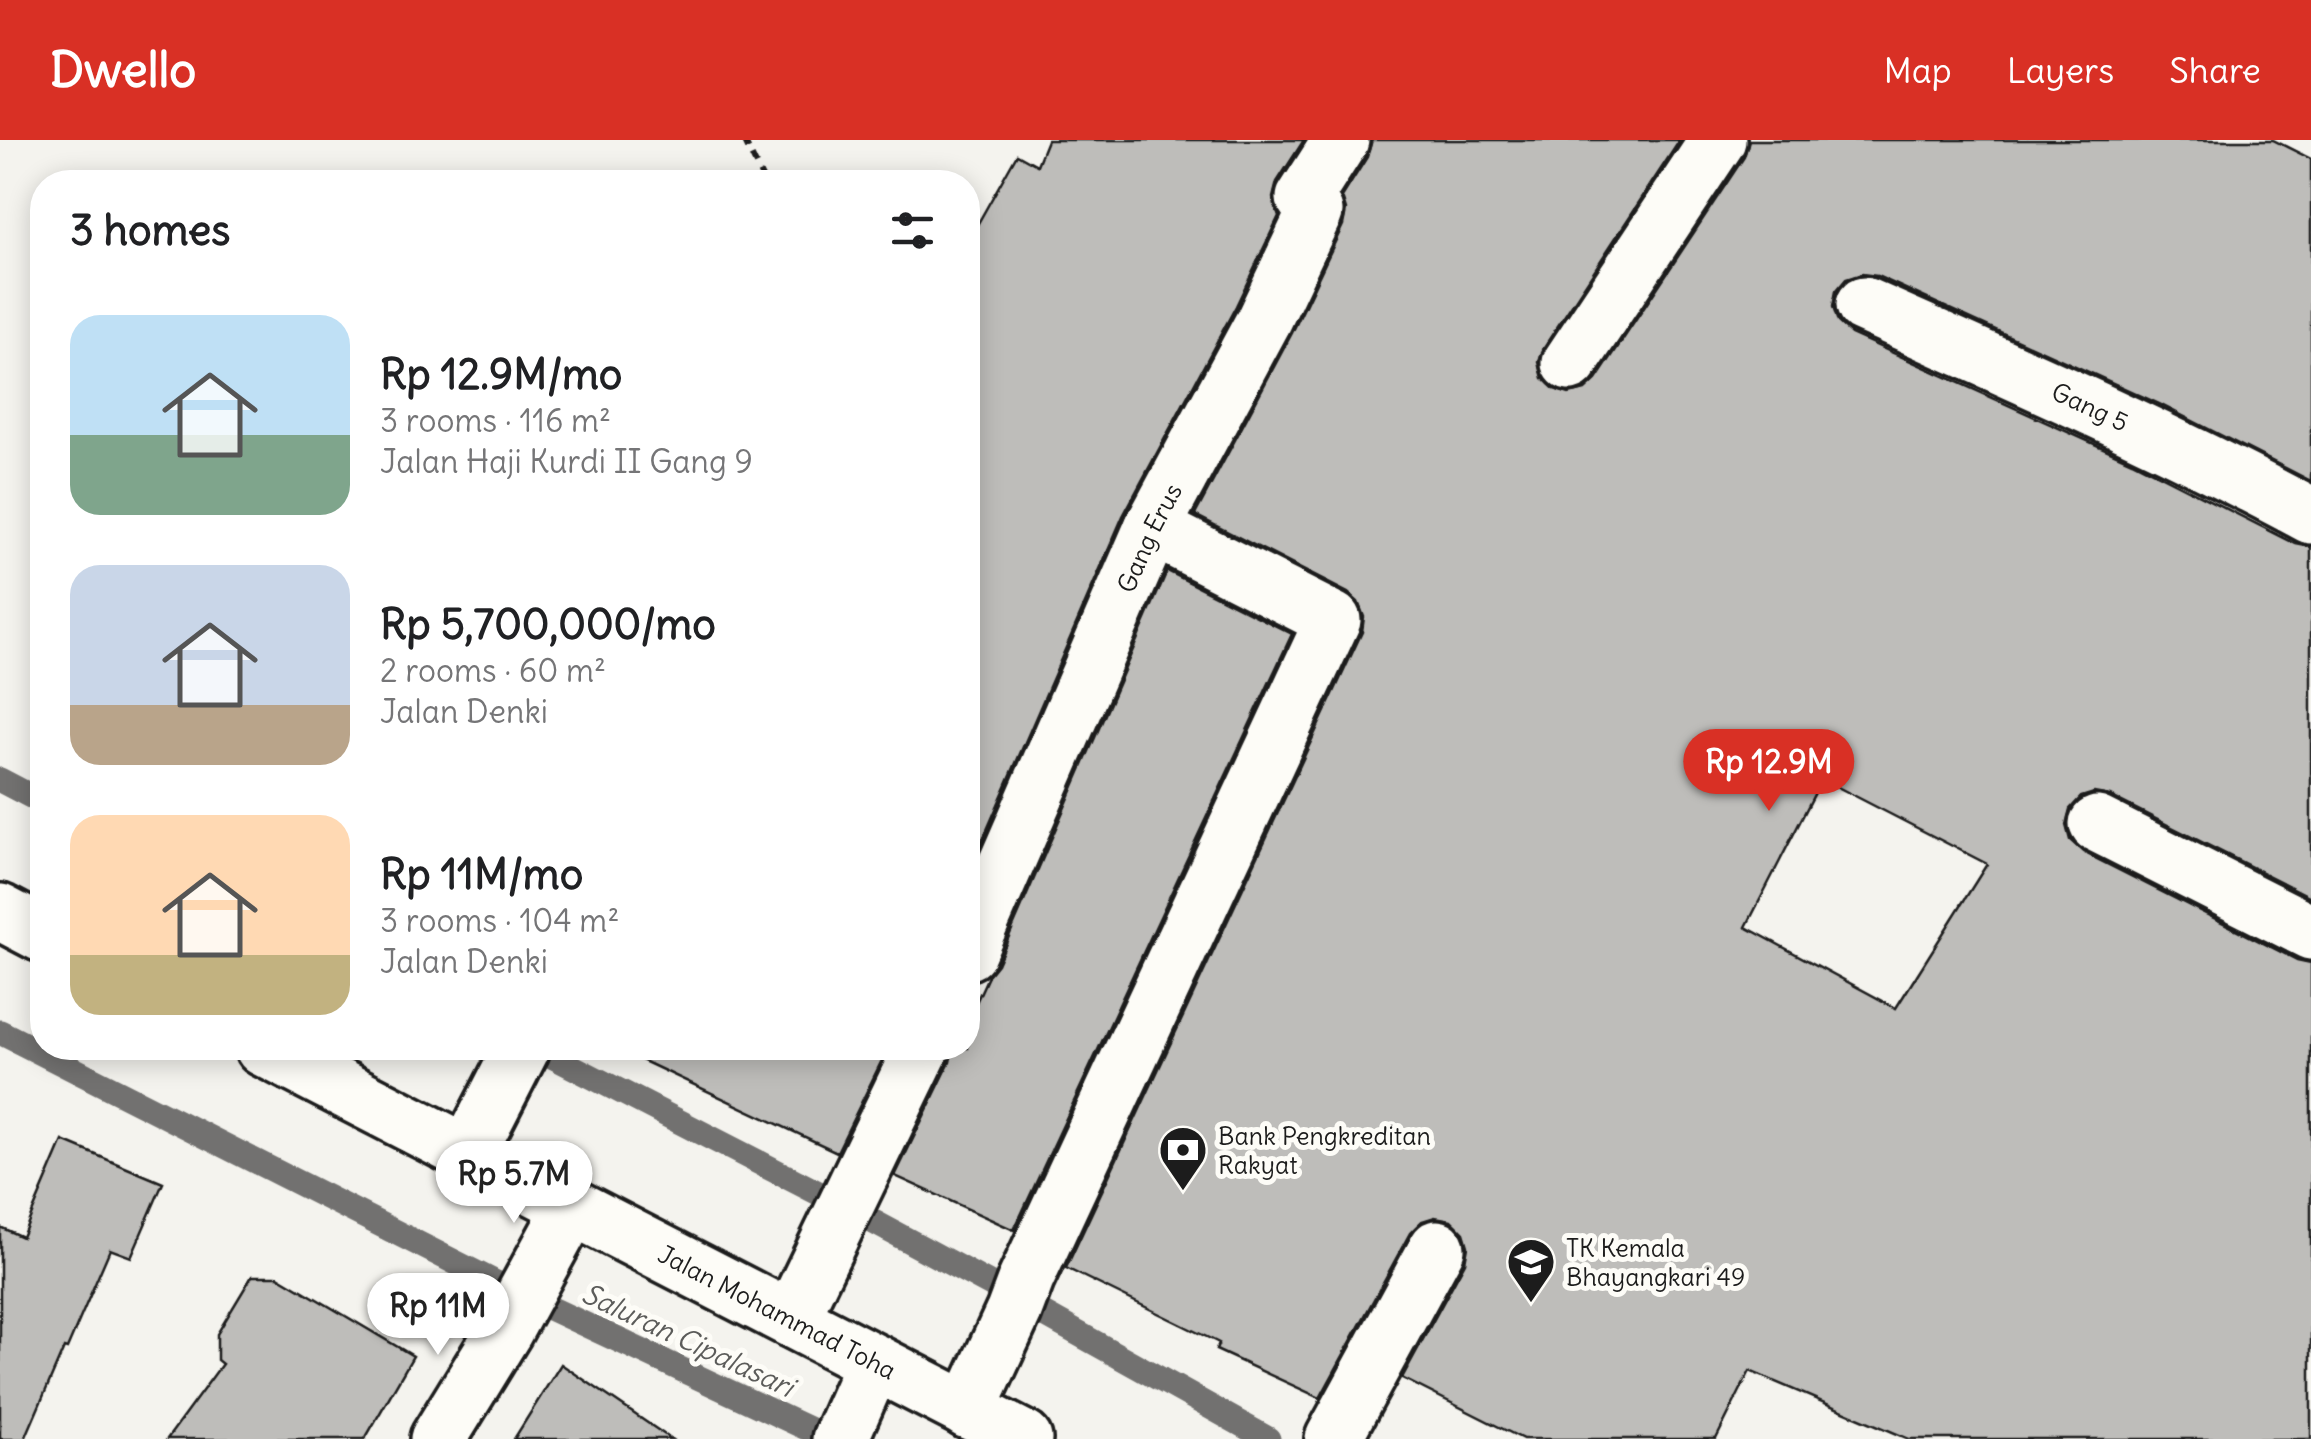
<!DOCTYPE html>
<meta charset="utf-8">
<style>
body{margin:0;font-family:Delius,sans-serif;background:#f2f2f2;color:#202124;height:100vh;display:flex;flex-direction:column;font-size:38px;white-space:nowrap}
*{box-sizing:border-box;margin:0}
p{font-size:32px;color:#757577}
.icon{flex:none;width:55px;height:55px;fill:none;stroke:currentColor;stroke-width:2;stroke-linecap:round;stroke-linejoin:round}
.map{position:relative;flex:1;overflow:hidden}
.panel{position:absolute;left:30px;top:30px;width:950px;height:890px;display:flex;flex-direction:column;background:#fff;border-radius:40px;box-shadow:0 5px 25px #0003}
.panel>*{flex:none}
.price{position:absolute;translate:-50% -85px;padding:0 22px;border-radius:35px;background:#fff;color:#222;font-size:32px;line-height:65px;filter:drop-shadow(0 2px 5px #0008)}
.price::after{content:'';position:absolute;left:50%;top:60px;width:30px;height:22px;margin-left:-15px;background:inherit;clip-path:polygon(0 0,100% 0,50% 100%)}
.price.current{background:#d93025;color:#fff}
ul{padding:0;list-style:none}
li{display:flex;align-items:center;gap:30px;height:250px;padding:0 40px}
li span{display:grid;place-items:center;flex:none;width:280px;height:200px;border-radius:30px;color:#555}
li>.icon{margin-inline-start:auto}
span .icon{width:120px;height:120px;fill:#fffc;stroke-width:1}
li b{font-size:42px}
h2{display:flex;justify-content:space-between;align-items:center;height:120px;padding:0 40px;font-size:42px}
header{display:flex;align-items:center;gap:60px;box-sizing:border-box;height:140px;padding:0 50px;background:#d93025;color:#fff}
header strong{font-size:48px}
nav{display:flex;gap:55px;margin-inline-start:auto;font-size:35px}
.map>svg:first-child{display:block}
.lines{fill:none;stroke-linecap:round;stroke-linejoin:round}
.stream{stroke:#72716f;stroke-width:25}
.building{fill:#bebdba;stroke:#1c1c1c;stroke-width:2.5;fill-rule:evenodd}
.minor-casing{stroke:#1c1c1c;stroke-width:62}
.major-casing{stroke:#1c1c1c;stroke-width:62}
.path{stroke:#1c1c1c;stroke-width:6;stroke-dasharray:10 8;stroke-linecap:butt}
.minor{stroke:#fdfcf7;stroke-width:55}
.major{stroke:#fdfcf7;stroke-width:55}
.labels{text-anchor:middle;stroke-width:10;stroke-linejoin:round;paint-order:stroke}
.street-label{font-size:25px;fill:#1c1c1c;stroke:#fdfcf7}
.poi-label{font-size:25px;fill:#1c1c1c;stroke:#fdfcf7;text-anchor:start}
.water-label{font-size:28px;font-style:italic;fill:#5c5c5a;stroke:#fdfcf7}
</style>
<header>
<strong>Dwello</strong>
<nav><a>Map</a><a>Layers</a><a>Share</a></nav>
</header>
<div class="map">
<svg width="2311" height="1299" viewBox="0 0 2311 1299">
<rect width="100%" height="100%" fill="#f4f3ee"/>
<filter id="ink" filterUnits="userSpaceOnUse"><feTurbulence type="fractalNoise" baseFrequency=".01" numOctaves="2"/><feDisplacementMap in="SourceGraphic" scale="20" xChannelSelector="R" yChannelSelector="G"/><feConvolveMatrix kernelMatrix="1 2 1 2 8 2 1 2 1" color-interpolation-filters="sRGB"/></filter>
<g filter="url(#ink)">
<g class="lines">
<g class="stream">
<polyline points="0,640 42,662"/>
<polyline points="0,892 492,1141 815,1292"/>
<polyline points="538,909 834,1061"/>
<polyline points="857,1073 1006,1153"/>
<polyline points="1027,1165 1268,1299"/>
</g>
</g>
<g class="building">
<polygon points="1047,0 1304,0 1277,42 1273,58 1279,76 1236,166 1123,376 977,713 968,708 968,101 1017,14 1037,25"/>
<path d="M1372,0H1680L1544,207L1539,222L1543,238L1554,249L1569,254L1585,250L1596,240L1744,17L1749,0H2273L2311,19V341L2159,264L1877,136L1862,134L1846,139L1836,151L1833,167L1838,182L1851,194L2132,321L2296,404L2311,407V757L2110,656L2094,653L2081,657L2070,669L2066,685L2070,700L2083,712L2297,820L2311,823V1299H1909L1750,1231L1716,1299H1523L1402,1238L1465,1122L1468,1106L1464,1093L1451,1080L1435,1077L1422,1081L1410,1093L1320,1258L1216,1210L1219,1203L1066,1128L1362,492L1364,477L1358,462L1348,453L1195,375L1292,193L1343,85L1346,70L1342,57L1367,17ZM1822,639L1987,724L1896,868L1746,787Z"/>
<polygon points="1167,431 1292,494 1014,1090 895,1036 950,922 953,908 968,908 968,880 989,834 997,824"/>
<polygon points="616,908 888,908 837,1012"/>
<polygon points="63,1001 163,1043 131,1117 110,1109 67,1209 64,1208 25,1299 0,1299 0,1087 22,1097"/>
<polygon points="252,1136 278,1136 413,1216 365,1299 167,1299 222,1224 217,1220 217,1194"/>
<polygon points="561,1224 671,1299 514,1299"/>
</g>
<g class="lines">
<g class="minor-casing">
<g id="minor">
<path id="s1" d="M1864,165C2014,232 2166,298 2311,376"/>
<polyline points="1570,223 1718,0"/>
<polyline points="2097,684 2311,792"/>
<path id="s2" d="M968,812L1152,388L1264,180L1315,72L1304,58L1341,0"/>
<polyline points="468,1013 522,908"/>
<polyline points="791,1179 922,908"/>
<polyline points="968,1271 1014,1171 1026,1139 1333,480 1152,388"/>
<polyline points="438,1299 505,1190 572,1067"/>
<polyline points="840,1299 874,1222"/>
<polyline points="1333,1299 1437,1108"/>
</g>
</g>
<g class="major-casing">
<g id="major">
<polyline points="0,772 42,794"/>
<path id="s3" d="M263,908L1024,1299"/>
</g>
</g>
<polyline class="path" points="744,0 764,42"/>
<use href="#minor" class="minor"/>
<use href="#major" class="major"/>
</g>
</g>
<defs>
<g id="bank-pin" transform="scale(2.5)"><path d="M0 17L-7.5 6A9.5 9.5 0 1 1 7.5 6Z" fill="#1c1c1c" stroke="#fdfcf7"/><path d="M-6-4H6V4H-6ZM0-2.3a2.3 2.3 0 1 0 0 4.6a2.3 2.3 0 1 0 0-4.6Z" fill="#fff"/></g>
<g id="school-pin" transform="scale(2.5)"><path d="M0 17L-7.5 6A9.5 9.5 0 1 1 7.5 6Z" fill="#1c1c1c" stroke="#fdfcf7"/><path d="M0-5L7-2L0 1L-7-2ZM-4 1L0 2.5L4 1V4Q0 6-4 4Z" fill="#fff"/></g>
</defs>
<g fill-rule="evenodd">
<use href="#bank-pin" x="1183" y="1010"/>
<use href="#school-pin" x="1531" y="1122"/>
</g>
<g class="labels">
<g class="street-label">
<text dy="9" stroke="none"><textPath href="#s1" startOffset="248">Gang 5</textPath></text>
<text dy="9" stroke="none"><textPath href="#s2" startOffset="452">Gang Erus</textPath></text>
<text dy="9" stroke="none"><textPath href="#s3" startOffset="578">Jalan Mohammad Toha</textPath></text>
</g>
<g class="poi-label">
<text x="1218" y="1005">Bank Pengkreditan<tspan x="1218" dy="29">Rakyat</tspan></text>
<text x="1566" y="1117">TK Kemala<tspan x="1566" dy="29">Bhayangkari 49</tspan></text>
</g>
<g class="water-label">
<text transform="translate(688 1200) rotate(25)" y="10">Saluran Cipalasari</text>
</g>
</g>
</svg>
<b class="price current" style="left:1769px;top:674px">Rp 12.9M</b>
<b class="price" style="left:514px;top:1086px">Rp 5.7M</b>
<b class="price" style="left:438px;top:1218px">Rp 11M</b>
<section class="panel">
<h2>3 homes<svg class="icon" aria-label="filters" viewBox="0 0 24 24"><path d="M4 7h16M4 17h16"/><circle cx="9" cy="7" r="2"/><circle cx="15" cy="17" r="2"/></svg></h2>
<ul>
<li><span style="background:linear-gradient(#bfe0f5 60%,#7fa58c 0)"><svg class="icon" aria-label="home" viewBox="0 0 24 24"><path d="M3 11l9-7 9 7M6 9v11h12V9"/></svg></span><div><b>Rp 12.9M/mo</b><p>3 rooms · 116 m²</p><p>Jalan Haji Kurdi II Gang 9</p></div></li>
<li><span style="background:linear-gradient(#c9d6e8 70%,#b9a48a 0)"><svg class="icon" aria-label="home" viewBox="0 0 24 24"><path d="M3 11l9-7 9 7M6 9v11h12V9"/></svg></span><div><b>Rp 5,700,000/mo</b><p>2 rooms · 60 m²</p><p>Jalan Denki</p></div></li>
<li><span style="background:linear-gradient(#ffd9b3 70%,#c2b280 0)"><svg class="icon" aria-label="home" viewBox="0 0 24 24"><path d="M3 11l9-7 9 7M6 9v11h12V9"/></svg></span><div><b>Rp 11M/mo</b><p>3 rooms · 104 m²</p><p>Jalan Denki</p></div></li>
</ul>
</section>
</div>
